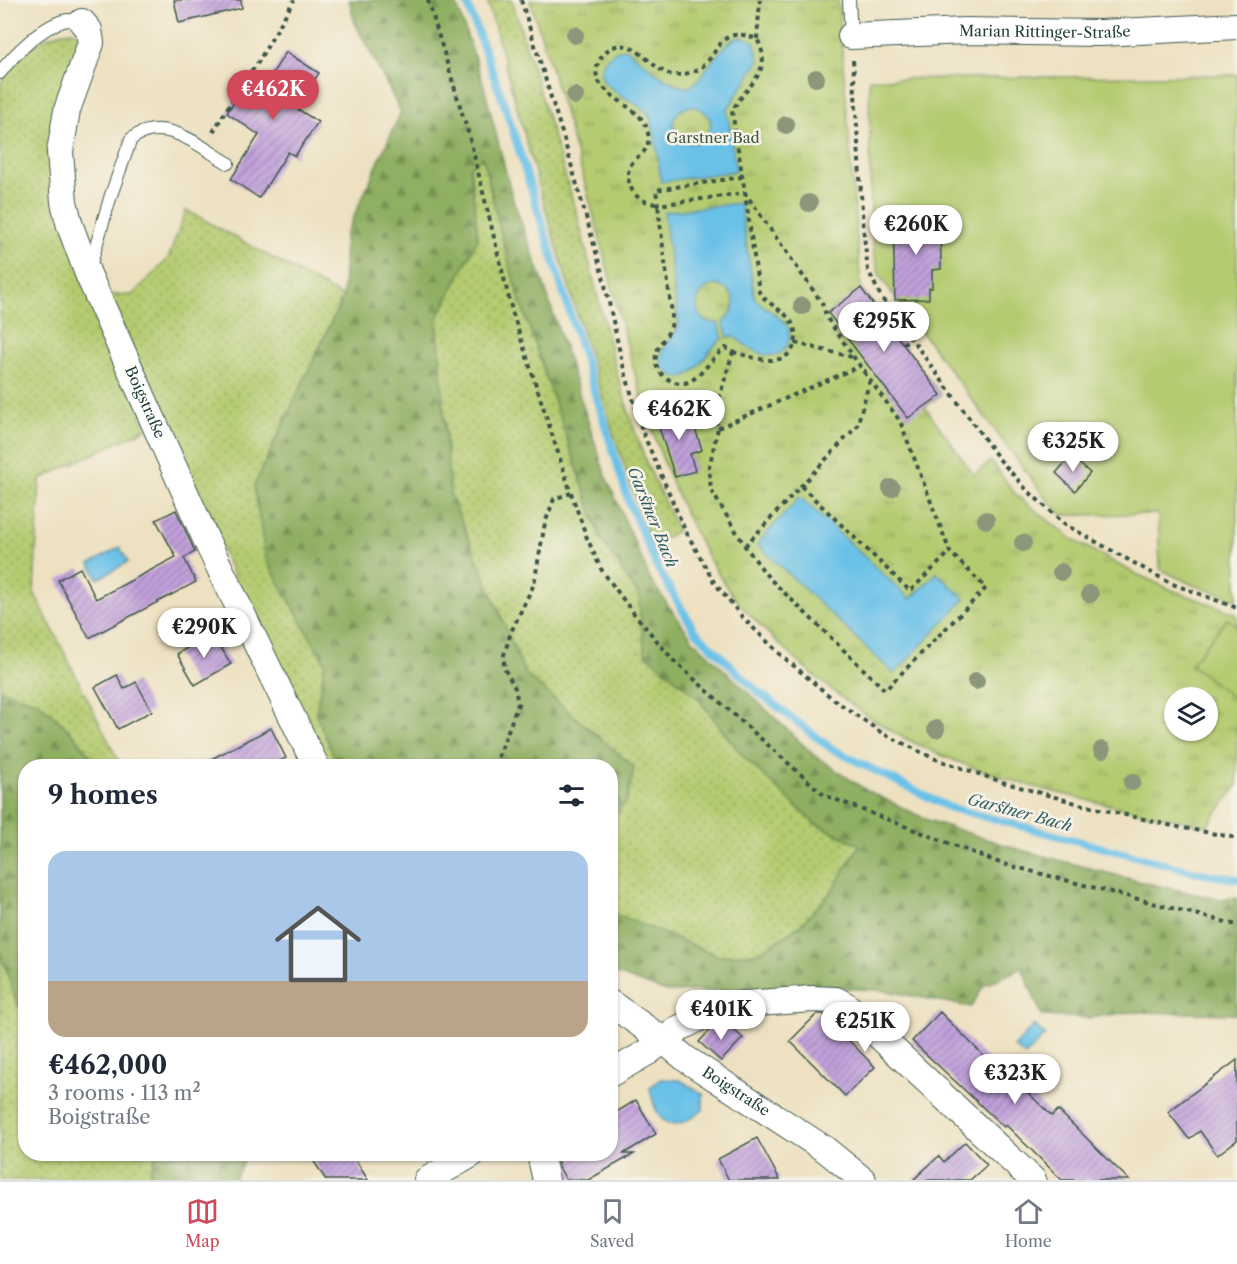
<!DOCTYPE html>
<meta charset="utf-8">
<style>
body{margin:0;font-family:"Libre Caslon Text",serif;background:#f6f6f7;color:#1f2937;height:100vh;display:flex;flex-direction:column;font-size:22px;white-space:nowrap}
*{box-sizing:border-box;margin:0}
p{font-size:20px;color:#747a83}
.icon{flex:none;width:33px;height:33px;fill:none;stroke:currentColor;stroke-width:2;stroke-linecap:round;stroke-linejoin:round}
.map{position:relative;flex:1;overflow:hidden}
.panel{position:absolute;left:18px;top:759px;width:600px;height:402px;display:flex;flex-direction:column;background:#fff;border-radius:24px;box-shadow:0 2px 4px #0004}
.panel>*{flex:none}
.buttons{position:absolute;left:1164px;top:687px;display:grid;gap:12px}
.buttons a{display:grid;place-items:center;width:54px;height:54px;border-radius:50%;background:#fff;box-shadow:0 2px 4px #0004;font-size:30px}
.price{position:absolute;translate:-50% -51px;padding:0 14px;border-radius:21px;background:#fff;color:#222;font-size:20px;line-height:39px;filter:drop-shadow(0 2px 3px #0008)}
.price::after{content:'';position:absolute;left:50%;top:36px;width:18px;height:14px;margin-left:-9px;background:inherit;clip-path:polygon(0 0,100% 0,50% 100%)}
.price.selected{background:#d1495b;color:#fff}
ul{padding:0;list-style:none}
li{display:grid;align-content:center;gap:12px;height:318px;padding:0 30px}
li span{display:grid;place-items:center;height:186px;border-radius:18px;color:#555}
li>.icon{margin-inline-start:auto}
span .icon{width:108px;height:108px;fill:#fffc;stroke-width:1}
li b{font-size:26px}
h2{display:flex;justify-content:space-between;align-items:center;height:72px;padding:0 30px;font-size:26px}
.tab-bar{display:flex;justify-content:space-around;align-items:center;height:84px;border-top:2px solid #e0e1e3;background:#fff;font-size:16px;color:#747a83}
.tab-bar a{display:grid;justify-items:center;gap:3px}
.tab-bar .selected{color:#d1495b}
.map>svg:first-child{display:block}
.grass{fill:url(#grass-dots);stroke:#6a8452;stroke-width:1.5}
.forest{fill:url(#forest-firs);stroke:#57764b;stroke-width:1.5}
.park{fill:url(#park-tufts);stroke:#6a8452;stroke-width:1.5;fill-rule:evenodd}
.pitch{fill:#b4cb70;stroke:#6a8452;stroke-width:1.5}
.water{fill:#6bc1e8;stroke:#457f8e;stroke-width:1.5;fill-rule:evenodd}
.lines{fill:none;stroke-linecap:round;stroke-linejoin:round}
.stream{stroke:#6bc1e8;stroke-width:8}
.building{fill:url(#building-hatch)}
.service-casing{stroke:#3e5649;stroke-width:14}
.minor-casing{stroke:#3e5649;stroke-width:28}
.path{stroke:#3e5649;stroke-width:4;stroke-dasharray:4.5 4.5;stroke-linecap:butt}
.service{stroke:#fff;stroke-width:12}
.minor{stroke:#fff;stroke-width:26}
.tree{fill:#8c967a}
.labels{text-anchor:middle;stroke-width:5;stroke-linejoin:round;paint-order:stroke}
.street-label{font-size:15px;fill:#1f3d34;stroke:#f7f3e8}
.park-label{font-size:15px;fill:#3d5940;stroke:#f7f3e8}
.water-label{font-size:16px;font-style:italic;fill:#325e61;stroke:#f7f3e8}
</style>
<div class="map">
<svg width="1237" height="1180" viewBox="0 0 1237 1180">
<defs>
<pattern id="grass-dots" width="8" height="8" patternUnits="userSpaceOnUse" patternTransform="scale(1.5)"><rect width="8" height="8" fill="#b4cb70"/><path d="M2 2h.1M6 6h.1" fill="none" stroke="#92a65d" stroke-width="1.8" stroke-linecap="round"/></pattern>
<pattern id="forest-firs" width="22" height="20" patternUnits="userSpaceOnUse" patternTransform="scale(1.5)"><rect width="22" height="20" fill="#8faf62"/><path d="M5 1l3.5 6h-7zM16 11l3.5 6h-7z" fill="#749052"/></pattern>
<pattern id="park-tufts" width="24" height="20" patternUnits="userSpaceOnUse" patternTransform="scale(1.5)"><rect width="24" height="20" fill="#b4cb70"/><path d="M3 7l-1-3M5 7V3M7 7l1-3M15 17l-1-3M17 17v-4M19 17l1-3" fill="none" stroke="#92a65d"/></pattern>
<pattern id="building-hatch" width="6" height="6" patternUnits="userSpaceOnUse" patternTransform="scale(1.5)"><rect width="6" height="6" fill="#c1a0db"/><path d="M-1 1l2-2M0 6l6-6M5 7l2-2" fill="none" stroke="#9c84b2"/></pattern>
</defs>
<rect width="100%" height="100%" fill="#f7f3e8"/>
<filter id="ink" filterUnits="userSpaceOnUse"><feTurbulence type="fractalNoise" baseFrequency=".0167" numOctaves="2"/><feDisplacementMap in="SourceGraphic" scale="12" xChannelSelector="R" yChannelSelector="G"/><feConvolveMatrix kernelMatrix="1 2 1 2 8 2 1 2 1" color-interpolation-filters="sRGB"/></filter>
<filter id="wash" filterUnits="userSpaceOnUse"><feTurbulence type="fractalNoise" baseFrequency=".008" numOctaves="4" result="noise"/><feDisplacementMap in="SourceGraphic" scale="24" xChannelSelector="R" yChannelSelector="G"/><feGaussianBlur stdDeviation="1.35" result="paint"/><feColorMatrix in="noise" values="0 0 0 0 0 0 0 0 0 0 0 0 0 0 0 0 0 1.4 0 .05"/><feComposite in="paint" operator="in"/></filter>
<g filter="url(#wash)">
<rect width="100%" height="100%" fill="#ede1c1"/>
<g class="grass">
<polygon points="487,0 512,0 577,214 616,370 631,420 646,462 678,531 652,545 614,436 543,201"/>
<path d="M73,31L79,34L84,42L56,142L146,429L40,479L34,592L121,766H98L73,734L38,702L0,690V84C16,59 41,32 73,31Z"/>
<polygon points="483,157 501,233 517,291 601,539 638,594 645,653 697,697 742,755 814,823 860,845 831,892 799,927 758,953 718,956 611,912 611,820 627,801 634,767 525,674 450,494 437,319 478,239 470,167"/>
<polygon points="186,210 343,297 254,486 266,559 325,663 316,714 338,766 326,766 280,680 109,295 132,295 168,259"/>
<polygon points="0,951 18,1005 25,1009 26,1154 156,1154 147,1180 0,1180"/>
</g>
<g class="forest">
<polygon points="349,0 455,0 484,86 512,197 543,282 605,474 651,581 693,640 815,756 866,790 928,820 1017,849 1138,881 1218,899 1237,898 1237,1014 1130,1012 1088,1018 1042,1016 1022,968 984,985 971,1007 886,991 833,987 666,992 611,972 611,912 718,956 758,953 799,927 831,892 860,845 814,823 742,755 697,697 645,653 638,594 601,539 517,291 501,233 483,157 470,167 478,239 437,319 450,494 525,674 634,767 627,801 611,820 610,766 338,766 316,714 325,663 266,559 254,486 343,297 345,236 401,112 355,23"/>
<polygon points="0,690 38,702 73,734 98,766 26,766 25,1009 18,1006 0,951"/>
<polygon points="156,1154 247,1154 234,1180 147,1180"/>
</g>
<path class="park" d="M530,0H838L861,288L941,395L925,407L974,475L991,461L1016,495L1072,539L1132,572L1172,590L1237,614V786L1207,826C1105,804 983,783 892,731C848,706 808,672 772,637C754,619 735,601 722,580C654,475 629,350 598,232C578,154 554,77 530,0ZM1174,698H1208V730H1174Z"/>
<g class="pitch">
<polygon points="1237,75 1237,600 1193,585 1160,569 1158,514 1063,515 1048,501 890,290 880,276 874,255 871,213 869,79"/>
<polygon points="1227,619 1237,626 1237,701 1191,664"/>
</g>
<g class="water">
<path d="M738,37L746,38L754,41L759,61L727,110L736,171L661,182C659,169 655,123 648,113C634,97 579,85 610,55C615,50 620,49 627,49C638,58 676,92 689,87C699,83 705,70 711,63C720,52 725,44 738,37ZM691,106C704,108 716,119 708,133C691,164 650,117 691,106Z"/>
<path d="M740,203L755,299C763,307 783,318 787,326C790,332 790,339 788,344C775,369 747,347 733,336L728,337L723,322C733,314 740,300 727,290C700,269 680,325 718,323L723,338C706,349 701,373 680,378C643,364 668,345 679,326L664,212Z"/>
<polygon points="800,497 910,599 937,573 965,599 894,674 757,544"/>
<polygon points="120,547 128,562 98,579 90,564"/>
<polygon points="1034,1025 1045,1035 1025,1056 1014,1047"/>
<path d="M660,1079L680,1080L703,1094V1110C671,1135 657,1126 650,1088Z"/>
</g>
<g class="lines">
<polyline class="stream" points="466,0 507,112 630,505 658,569 695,631 757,691 832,749 948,807 1199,873 1237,879"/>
</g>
<g id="blocks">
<g class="building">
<polygon points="174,0 241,0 242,8 179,23"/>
<polygon points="286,52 319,73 296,108 318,122 295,156 288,152 259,198 231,179 259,135 227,113 248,79 263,88"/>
<polygon points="940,216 941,269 932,270 932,288 929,288 929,299 895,300 893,217"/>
<polygon points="861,288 941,395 908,418 828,313"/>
<polygon points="674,409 678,420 691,416 702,450 690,454 695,471 675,477 655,415"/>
<polygon points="1071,456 1090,473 1075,491 1056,473"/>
<polygon points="176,510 195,552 184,558 196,582 89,638 58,580 80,568 96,599 176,557 156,520"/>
<polygon points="212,633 231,664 195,685 177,654"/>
<polygon points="117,675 124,689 136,682 152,711 118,729 95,687"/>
<polygon points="271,728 286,758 270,766 198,766"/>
<polygon points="940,1012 1001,1073 1011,1062 1030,1080 1023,1088 1052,1116 1058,1110 1129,1180 1062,1180 1006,1125 1004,1127 912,1041"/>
<polygon points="817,1014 823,1014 875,1067 845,1096 790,1041"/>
<polygon points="717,1025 723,1030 728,1025 743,1038 721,1061 699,1042 711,1029"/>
<polygon points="1237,1060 1237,1140 1217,1155 1200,1131 1189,1139 1168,1112"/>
<polygon points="636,1100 656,1134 623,1154 634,1154 588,1180 566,1180 559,1167 557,1159 566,1154 610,1154 610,1116"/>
<polygon points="757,1138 780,1180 729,1180 718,1159"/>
<polygon points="965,1142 987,1165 970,1180 913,1180 939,1156 944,1162"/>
<polygon points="309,1154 352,1154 368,1180 326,1180"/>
</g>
</g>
</g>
<g filter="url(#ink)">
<use href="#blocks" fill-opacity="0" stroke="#3e5649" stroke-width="1.5"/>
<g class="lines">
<g class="service-casing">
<g id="service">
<polyline points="849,0 851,36"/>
<path d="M0,73C13,55 45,23 68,20C72,20 78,21 82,22"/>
<path d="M89,270L111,195L131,139C164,114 199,146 228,163"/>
</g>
</g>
<g class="minor-casing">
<g id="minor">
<path id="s1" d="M82,22L89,30L91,43L67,110L60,152L64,202L70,226L88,274L208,544L316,766"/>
<path id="s2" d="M851,36L965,31L1100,33L1237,26"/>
<path id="s3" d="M610,1003L663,1040L686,1059L826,1150L863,1180"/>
<polyline points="610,1074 648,1052 680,1028 714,1010 745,1004 812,999 836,1000 847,1006 1033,1180"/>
<polyline points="540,1154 546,1180"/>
<polyline points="427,1180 472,1154"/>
</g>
</g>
<g class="path">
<polyline points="428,0 470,139 512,311 571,493 587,538 601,569 631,610 674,661 824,795 1000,863 1237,925"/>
<polyline points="521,0 563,136 604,280 622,362 643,433 685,530 714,582 743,618 781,655 833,699 882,733 933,758 1002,782 1083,805 1173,826 1237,838"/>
<polyline points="757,39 760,0"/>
<polyline points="853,60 863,227 868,270 881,297 999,459 1026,489 1064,524 1170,583 1237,608"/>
<polyline points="213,132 248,74 256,66 294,0"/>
<polyline points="795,343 852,357"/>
<polyline points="903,344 911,338"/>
<path d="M733,352C752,357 787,371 795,343C797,337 795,326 790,320C782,309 767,304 759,292L745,193L658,205L656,190L742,177"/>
<path d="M864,372L900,421L950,552L986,588L885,690L768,577L745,546L711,490L709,468L718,428L714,415L733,352L726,348C711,357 704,375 688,382C677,386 661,378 657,367C650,346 672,337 672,320C672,308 669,295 668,283C664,257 661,231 658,205C653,203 645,202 640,199C629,191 624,174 632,163C635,158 642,155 645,150C650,143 649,131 645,124C634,103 587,91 598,64C600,58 604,53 609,49C635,34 650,71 673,75C679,76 689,73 695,71C721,60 714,22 757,39C775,71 747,84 732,111L745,193L822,303L827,318L864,372L870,368"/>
<polyline points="718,428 860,366"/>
<polyline points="801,486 910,591 950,552"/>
<polyline points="745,546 857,426 870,380"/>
<polyline points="495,766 518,704 515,688 504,668 504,655 511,632 534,584 545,523 554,499 571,493"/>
</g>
<use href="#service" class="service"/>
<use href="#minor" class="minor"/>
</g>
<g class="tree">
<circle cx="575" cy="35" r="9"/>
<circle cx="816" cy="78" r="9"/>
<circle cx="575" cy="96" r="9"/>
<circle cx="786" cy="125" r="9"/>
<circle cx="809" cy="203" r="9"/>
<circle cx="802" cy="306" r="9"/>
<circle cx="891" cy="488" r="9"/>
<circle cx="986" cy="520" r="9"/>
<circle cx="1023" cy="543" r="9"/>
<circle cx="1061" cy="572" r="9"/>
<circle cx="1090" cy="594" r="9"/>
<circle cx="976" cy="681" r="9"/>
<circle cx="936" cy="729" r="9"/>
<circle cx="1102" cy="750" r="9"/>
<circle cx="1132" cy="782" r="9"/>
</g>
</g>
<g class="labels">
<g class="street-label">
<text dy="5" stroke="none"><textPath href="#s2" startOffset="194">Marian Rittinger-Straße</textPath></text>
<text dy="5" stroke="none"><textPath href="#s1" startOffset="404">Boigstraße</textPath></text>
<text dy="5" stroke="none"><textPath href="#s3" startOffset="154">Boigstraße</textPath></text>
</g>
<g class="park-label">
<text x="713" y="143">Garstner Bad</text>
</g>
<g class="water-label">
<text transform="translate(653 517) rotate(68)" y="6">Garstner Bach</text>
<text transform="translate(1020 812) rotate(15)" y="6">Garstner Bach</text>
</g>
</g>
</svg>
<div class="buttons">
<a><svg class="icon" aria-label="layers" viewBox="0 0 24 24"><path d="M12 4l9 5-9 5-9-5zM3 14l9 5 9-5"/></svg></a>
</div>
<b class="price selected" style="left:273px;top:121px">€462K</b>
<b class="price" style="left:916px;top:256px">€260K</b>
<b class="price" style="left:884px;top:353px">€295K</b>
<b class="price" style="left:679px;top:441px">€462K</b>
<b class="price" style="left:1073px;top:473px">€325K</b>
<b class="price" style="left:204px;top:659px">€290K</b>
<b class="price" style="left:721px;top:1041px">€401K</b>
<b class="price" style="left:865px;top:1053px">€251K</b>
<b class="price" style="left:1015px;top:1105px">€323K</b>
<section class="panel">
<h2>9 homes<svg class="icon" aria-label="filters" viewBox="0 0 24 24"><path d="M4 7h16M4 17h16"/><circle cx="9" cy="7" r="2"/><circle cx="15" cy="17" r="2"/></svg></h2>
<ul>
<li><span style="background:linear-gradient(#a9c7e8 70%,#b9a48a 0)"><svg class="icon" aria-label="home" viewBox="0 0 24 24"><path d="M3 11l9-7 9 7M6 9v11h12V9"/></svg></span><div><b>€462,000</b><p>3 rooms · 113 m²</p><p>Boigstraße</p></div></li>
</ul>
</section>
</div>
<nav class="tab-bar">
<a class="selected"><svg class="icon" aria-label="map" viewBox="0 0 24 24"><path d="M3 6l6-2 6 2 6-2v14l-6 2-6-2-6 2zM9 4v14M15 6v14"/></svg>Map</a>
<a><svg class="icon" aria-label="saved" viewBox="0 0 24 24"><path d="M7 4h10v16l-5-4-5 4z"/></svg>Saved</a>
<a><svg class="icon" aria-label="home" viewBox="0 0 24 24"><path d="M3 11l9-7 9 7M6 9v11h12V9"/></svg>Home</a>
</nav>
